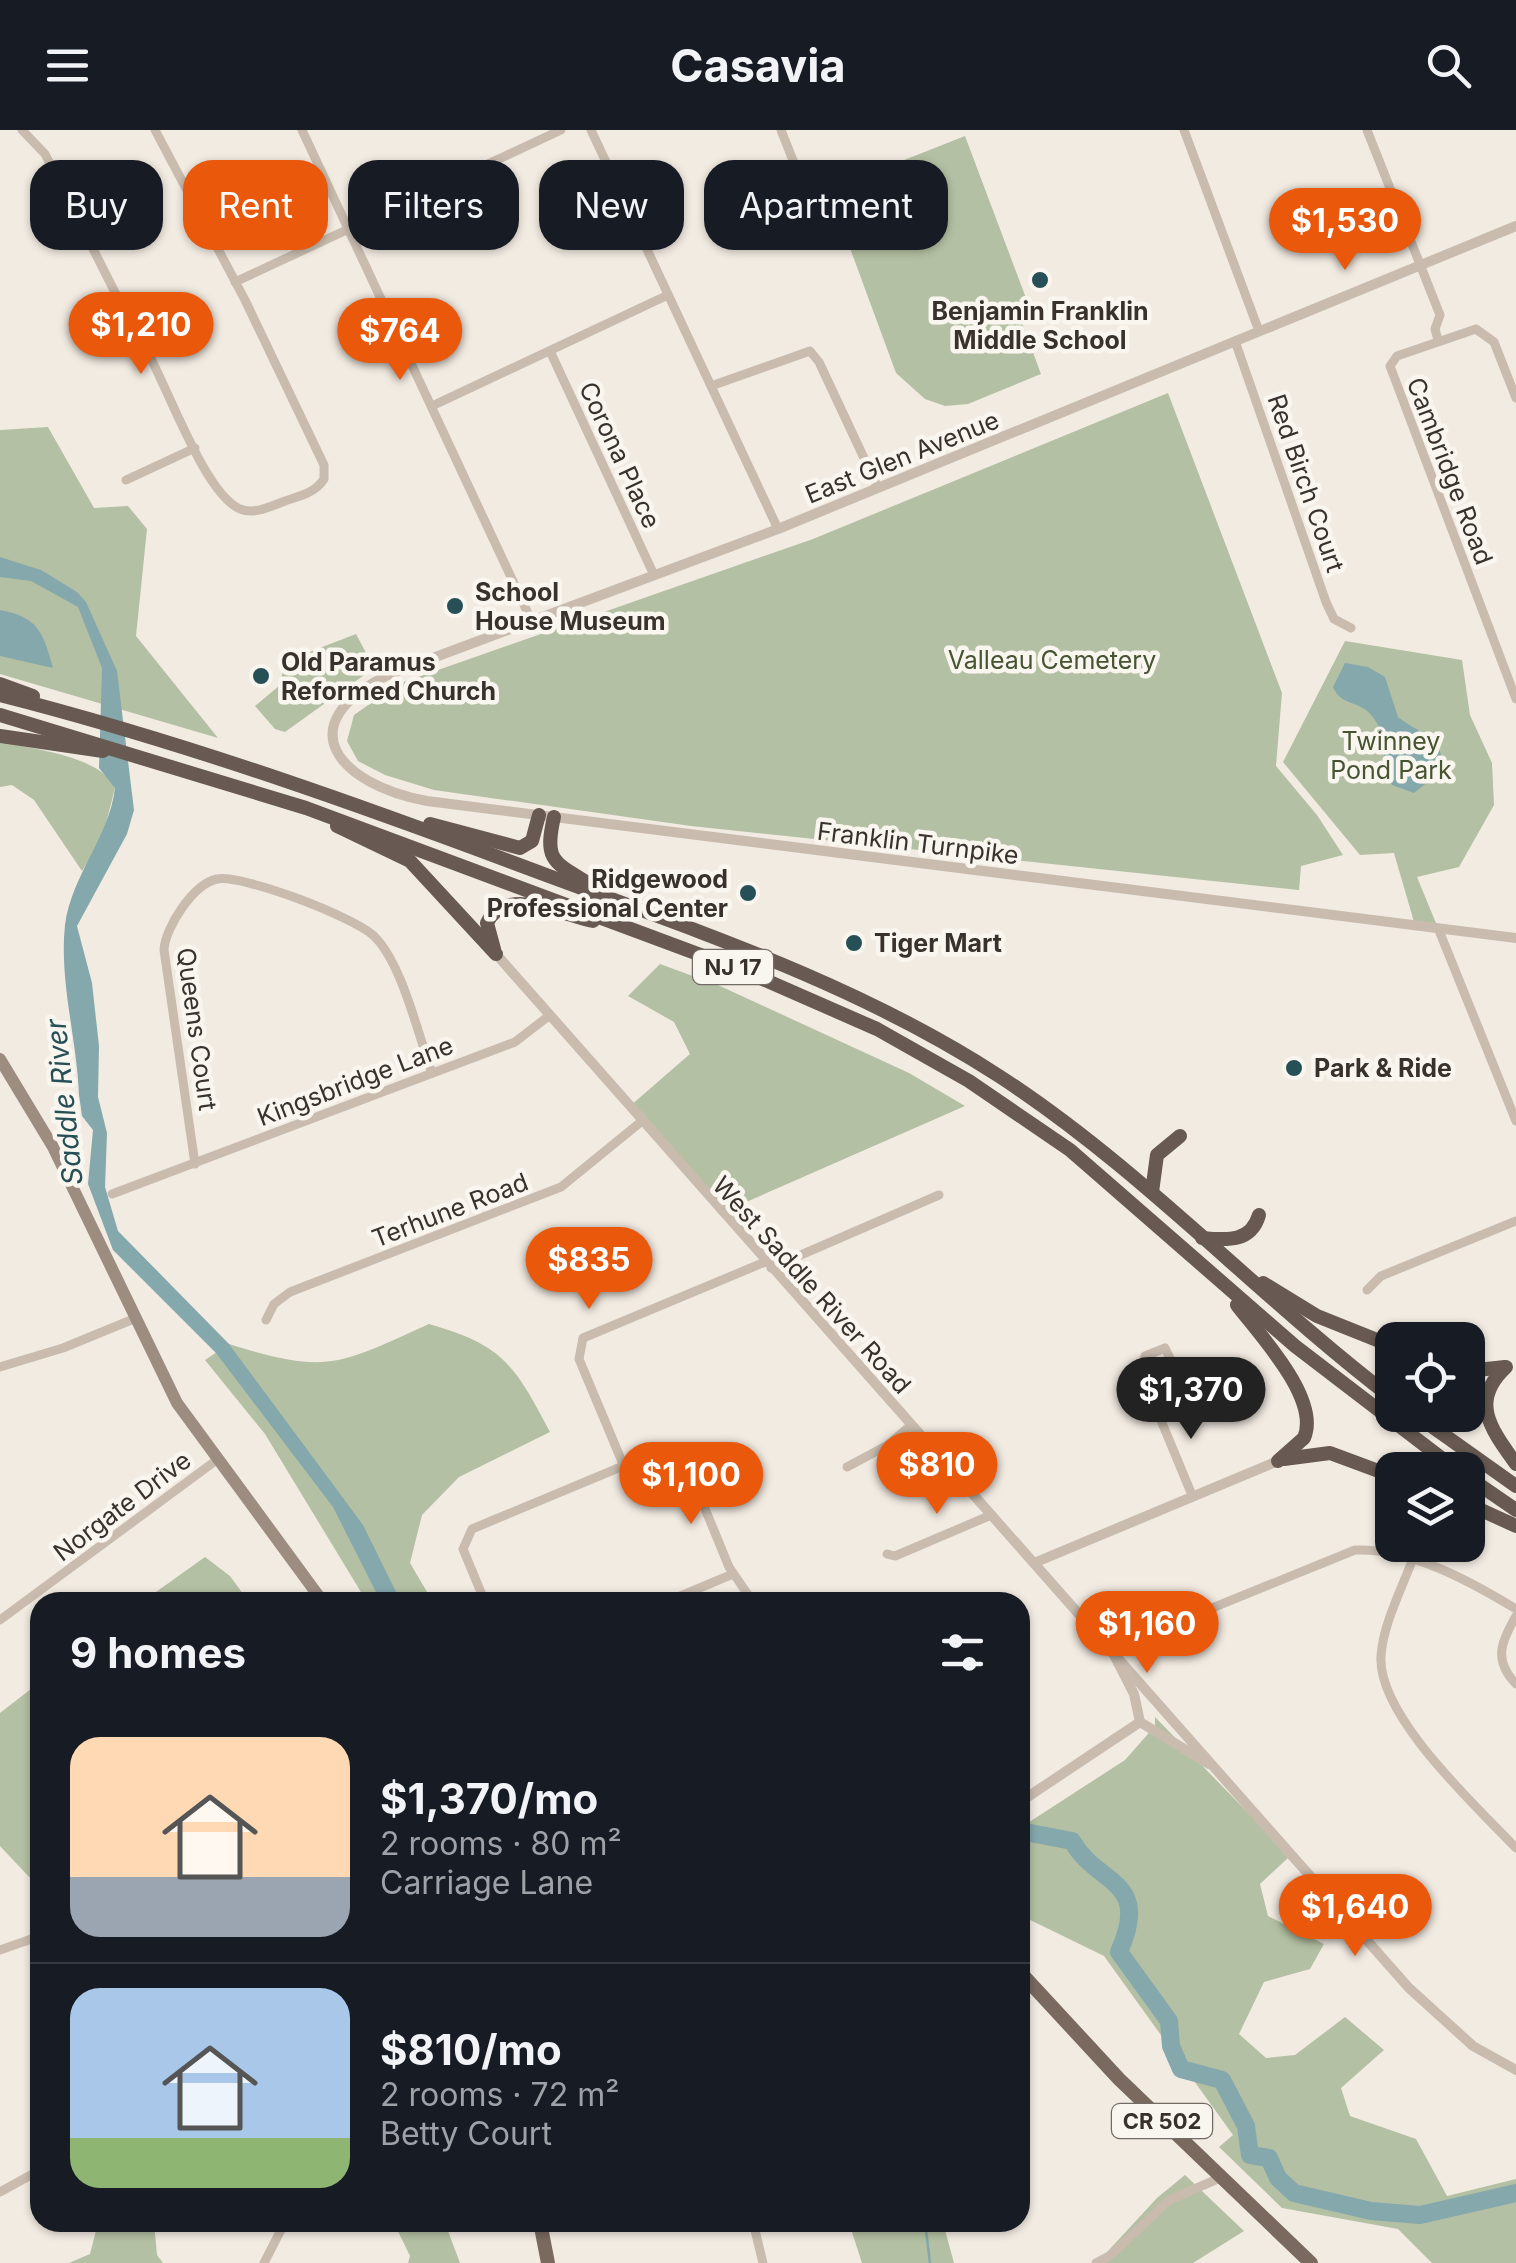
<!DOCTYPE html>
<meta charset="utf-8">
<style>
body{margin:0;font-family:Inter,sans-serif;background:#242831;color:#f1f3f6;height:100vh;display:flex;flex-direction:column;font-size:38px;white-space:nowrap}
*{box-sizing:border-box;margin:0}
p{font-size:32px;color:#9ea1a6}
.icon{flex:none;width:55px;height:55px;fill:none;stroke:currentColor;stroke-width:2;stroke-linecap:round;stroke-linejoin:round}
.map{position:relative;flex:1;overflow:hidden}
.details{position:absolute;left:30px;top:1462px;width:1000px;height:640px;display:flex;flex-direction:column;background:#171b24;border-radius:30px;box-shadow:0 2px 8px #0004}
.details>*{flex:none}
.banner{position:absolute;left:30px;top:30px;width:1000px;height:90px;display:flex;gap:20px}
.tools{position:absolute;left:1375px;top:1192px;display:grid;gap:20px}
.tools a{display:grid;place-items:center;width:110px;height:110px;border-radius:20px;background:#171b24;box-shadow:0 2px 8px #0004;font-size:50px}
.price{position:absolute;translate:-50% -85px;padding:0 22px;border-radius:35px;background:#ea580c;color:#fff;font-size:32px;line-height:65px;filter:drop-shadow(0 2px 5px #0008)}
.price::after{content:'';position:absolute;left:50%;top:60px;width:30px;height:22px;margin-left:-15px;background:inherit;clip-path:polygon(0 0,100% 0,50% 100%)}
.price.active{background:#222;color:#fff}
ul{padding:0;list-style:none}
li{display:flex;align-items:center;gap:30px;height:250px;padding:0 40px}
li+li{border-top:2px solid #363941}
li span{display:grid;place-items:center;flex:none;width:280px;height:200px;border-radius:30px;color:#555}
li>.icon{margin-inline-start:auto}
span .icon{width:120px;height:120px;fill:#fffc;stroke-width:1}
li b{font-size:42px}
h2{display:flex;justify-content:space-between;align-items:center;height:120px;padding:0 40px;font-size:42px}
.pill{padding:0 35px;border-radius:30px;background:#171b24;box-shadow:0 2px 8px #0004;font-size:35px;line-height:90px}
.pill.active{background:#ea580c;color:#fff}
header{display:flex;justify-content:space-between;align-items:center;height:130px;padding:0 40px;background:#171b24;font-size:45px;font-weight:700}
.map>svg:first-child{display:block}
.green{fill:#b4c0a3}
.water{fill:#84a8ac}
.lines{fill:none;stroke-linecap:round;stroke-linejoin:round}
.stream{stroke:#84a8ac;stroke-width:2.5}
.river{stroke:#84a8ac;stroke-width:18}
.minor{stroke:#c9bcaf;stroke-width:9}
.tertiary{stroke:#c9bcaf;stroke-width:10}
.secondary{stroke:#9d8c80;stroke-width:12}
.primary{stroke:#79695f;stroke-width:14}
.trunk{stroke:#685a52;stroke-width:14}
.poi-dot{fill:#265056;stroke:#f9f5ef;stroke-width:4}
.labels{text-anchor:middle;stroke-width:9;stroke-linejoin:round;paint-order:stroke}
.shield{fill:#f9f5ef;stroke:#736c66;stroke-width:2.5}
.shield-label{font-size:22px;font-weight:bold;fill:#39312c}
.poi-label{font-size:25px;font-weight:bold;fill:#39312c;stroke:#f9f5ef;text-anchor:start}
.street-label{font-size:25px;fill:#39312c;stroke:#f9f5ef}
.park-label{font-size:25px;fill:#465432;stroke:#f9f5ef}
.water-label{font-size:28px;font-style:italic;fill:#265056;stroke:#f9f5ef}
</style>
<header><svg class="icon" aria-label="menu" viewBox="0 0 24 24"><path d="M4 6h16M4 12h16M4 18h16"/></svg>Casavia<svg class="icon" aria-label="search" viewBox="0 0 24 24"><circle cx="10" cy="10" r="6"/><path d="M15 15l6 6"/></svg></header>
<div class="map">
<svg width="1516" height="2133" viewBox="0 0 1516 2133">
<rect width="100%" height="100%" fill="#f2ebe2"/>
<g class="green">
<polygon points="965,6 1029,176 1018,182 1041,244 968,274 945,276 925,269 896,243 847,110 847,84 864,51 879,40"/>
<polygon points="1168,263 1282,563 1276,636 1317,685 1343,725 1301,736 1299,760 691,696 434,660 385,645 358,631 347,611 354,585 398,554 813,409"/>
<polygon points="48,297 94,378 128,376 147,399 136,506 218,608 0,544 0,300"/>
<polygon points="356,504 374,538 285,602 275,599 255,576 279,556 286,531"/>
<polygon points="1345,511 1462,530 1470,585 1492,633 1494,675 1459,737 1417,747 1438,798 1414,792 1394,723 1360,725 1283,632"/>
<path d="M0,611C33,620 100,625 115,658L102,709L82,741L34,670L12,655L0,657Z"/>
<polygon points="660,834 720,856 909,943 965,976 719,1084 630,976 690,924 674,892 628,866"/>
<path d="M429,1194C504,1215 515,1236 550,1302L459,1347L422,1385L410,1433L433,1472H367L265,1304L205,1230L229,1214C328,1245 338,1235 429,1194Z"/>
<polygon points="205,1427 230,1446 249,1472 142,1472"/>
<polygon points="40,1552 40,1746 31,1749 0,1716 0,1583"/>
<polygon points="1155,1587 1290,1726 1260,1754 1268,1786 1324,1814 1310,1839 1264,1852 1239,1904 1266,1928 1295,1925 1345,1887 1384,1920 1341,1958 1350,1986 1416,2009 1447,2066 1516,2049 1516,2133 1432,2133 1398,2099 1282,2078 1219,2017 1233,2005 1104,1826 1020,1785 1020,1698 1125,1630 1155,1596"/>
<polygon points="1185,2045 1244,2101 1193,2133 1097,2133 1157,2068"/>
<polygon points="98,2093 154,2093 157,2125 163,2133 69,2133 90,2124"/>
<polygon points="394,2093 445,2093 460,2133 408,2133 410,2126"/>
<polygon points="849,2093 951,2093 945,2100 954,2133 862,2133"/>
</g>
<g class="water">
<path d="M0,427L41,440L77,462L86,472L117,541L134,680L127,704L77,796L92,853L99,916L98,967L107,1003L105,1057L118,1101L229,1214L363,1395L401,1472H381L333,1377L216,1223L113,1120L88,1054L93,1000L82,986L79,965C77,910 59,850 65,795C72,744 109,708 115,658L99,638L102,538L78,477L31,451L0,447Z"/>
<path d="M0,480C38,487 43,502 53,538L0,526Z"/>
<path d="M1345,533L1368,537L1385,547L1398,587C1421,605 1441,605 1444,639L1414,663L1392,655L1382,641C1387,619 1384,595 1366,580C1354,571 1340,574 1333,557Z"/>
</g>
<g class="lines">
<polyline class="stream" points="925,2092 930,2133"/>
<path class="river" d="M1020,1701L1072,1711C1097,1756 1152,1748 1119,1822L1169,1891L1171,1916L1181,1939L1222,1950L1246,1996L1250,2025L1269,2028L1278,2048L1294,2063L1371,2081L1420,2085L1516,2063"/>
<g class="minor">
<path d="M22,0L45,24L128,188C160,230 199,361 240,379C255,385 271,376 285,371C300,366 315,363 324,349V335L245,170L155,0"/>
<polyline points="302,0 532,492"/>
<polyline points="591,0 778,399"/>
<polyline points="781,0 796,38 797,52"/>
<polyline points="1184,0 1259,201"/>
<polyline points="1367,0 1440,185 1435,199 1438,210"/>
<polyline points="235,152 561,0"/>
<polyline points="1235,211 1326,472 1334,489 1351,498"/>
<polyline points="550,221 654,445"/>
<polyline points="711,256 810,221 819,232 878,358"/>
<polyline points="1516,268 1494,212 1476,199 1397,226 1390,236 1516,569"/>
<polyline points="432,276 668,165"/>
<polyline points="126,350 195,318"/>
<polyline points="1438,798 1516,991"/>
<path d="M195,1034L164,820C165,798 193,754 217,749C243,744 357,788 375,807C403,836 418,905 432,943"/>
<polyline points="112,1064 515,912 550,885"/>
<polyline points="771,1138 939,1065"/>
<polyline points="1367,1160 1381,1146 1516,1091"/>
<polyline points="266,1190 274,1174 290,1162 561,1057 642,991"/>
<polyline points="0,1237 63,1218 136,1188"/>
<polyline points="1154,1273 1179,1247 1165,1218 1145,1226 1140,1240 1192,1365"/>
<polyline points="623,1334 579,1229 583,1208 765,1132"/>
<polyline points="847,1337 888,1315 910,1296"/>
<polyline points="887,1424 895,1426 989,1386"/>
<path d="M1412,1431C1401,1460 1383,1495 1381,1526C1377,1585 1475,1675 1516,1718"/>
<polyline points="485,1472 463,1419 472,1399 664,1319 685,1330 729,1437 753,1472"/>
<polyline points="666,1472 733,1444"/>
<path d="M1516,1486C1501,1512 1493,1530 1516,1554"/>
<polyline points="0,1490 218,1329"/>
<path d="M1111,1519L1355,1420C1410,1418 1470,1451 1516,1479"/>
<polyline points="0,1820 40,1806"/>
<polyline points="0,2062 40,2040"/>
<polyline points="753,2092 763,2133"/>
<polyline points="264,2133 285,2092"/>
<polyline points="1096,2133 1111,2125 1169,2070 1220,2048"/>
</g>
<g class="tertiary">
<path d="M1516,96L778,399L390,544C285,595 340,655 427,671L1516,808"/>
<polyline points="496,824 1409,1858 1473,1916 1516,1940"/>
<polyline points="1034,1433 1278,1331"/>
<polyline points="1114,1525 1134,1564 1140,1592"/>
<polyline points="1140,1592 1209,1634"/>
<polyline points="1020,1672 1140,1592"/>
</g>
<polyline class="secondary" points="0,929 53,1017 177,1273 323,1472"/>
<g class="primary">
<polyline points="1020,1842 1119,1949 1311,2133"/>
<polyline points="540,2092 548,2133"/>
</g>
<g class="trunk">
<polyline points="0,554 33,566"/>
<path d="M0,565C193,614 379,682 565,752C715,807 865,859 999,946C1142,1039 1257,1165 1392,1268"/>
<polyline points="0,585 306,678 749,843 877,899 969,951 1070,1020 1295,1216 1457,1340"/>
<polyline points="0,606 103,621"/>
<path d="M554,687C544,730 553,732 588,753"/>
<polyline points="430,694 520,718 532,711 539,685"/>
<polyline points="337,696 410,731 496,824"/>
<path d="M494,819L487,793C504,755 564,785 593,791"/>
<polyline points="1152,1062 1157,1025 1180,1006"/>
<path d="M1202,1108C1226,1110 1251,1113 1259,1085"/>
<polyline points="1263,1153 1317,1186 1392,1216"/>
<path d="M1237,1175C1259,1204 1321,1269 1304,1308L1278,1331"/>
<path d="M1506,1237C1469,1271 1491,1299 1516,1334"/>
<polyline points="1468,1241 1505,1237"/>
<polyline points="1416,1285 1516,1356"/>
<polyline points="1284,1329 1330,1323 1392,1346"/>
<polyline points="1468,1347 1516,1380"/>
<polyline points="1468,1374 1516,1396"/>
</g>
</g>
<g class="poi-dot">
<circle cx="1040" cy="150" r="10"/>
<circle cx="455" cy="476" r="10"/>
<circle cx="261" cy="546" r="10"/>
<circle cx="748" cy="763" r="10"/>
<circle cx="854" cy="813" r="10"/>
<circle cx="1294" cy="938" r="10"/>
</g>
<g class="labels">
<g class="shield">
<rect x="693" y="820" width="80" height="34" rx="8"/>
<rect x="1112" y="1974" width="100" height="34" rx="8"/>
</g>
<g class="shield-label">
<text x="733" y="845">NJ 17</text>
<text x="1162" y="1999">CR 502</text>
</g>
<g class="poi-label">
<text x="1040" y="190" text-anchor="middle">Benjamin Franklin<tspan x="1040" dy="29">Middle School</tspan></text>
<text x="475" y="471">School<tspan x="475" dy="29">House Museum</tspan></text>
<text x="281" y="541">Old Paramus<tspan x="281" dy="29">Reformed Church</tspan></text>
<text x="728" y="758" text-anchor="end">Ridgewood<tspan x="728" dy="29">Professional Center</tspan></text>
<text x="874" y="822">Tiger Mart</text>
<text x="1314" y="947">Park &amp; Ride</text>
</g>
<g class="street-label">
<text transform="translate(620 325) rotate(65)" y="9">Corona Place</text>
<text transform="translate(902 327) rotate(-22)" y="9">East Glen Avenue</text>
<text transform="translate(1450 341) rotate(69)" y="9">Cambridge Road</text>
<text transform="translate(1306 353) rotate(71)" y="9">Red Birch Court</text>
<text transform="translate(918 713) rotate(7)" y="9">Franklin Turnpike</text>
<text transform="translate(197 899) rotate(82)" y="9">Queens Court</text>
<text transform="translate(355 951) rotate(-21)" y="9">Kingsbridge Lane</text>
<text transform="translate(450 1080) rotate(-21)" y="9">Terhune Road</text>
<text transform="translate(812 1155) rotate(48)" y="9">West Saddle River Road</text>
<text transform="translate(122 1376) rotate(-37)" y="9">Norgate Drive</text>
</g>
<g class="park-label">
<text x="1052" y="539">Valleau Cemetery</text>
<text x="1391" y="620">Twinney<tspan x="1391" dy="29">Pond Park</tspan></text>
</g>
<g class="water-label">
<text transform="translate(64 972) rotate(-96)" y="10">Saddle River</text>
</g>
</g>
</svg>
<div class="tools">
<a><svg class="icon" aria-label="locate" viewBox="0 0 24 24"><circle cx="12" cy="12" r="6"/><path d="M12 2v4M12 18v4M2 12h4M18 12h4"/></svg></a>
<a><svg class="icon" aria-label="layers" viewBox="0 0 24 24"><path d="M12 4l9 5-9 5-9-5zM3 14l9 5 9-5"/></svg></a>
</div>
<b class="price" style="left:1345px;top:143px">$1,530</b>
<b class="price" style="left:141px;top:247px">$1,210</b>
<b class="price" style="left:400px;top:253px">$764</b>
<b class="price" style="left:589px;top:1182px">$835</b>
<b class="price active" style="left:1191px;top:1312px">$1,370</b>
<b class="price" style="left:937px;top:1387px">$810</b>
<b class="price" style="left:691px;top:1397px">$1,100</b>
<b class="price" style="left:1147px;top:1546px">$1,160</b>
<b class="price" style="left:1355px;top:1829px">$1,640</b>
<div class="banner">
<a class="pill">Buy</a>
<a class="pill active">Rent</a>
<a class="pill">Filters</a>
<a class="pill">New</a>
<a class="pill">Apartment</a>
</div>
<section class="details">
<h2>9 homes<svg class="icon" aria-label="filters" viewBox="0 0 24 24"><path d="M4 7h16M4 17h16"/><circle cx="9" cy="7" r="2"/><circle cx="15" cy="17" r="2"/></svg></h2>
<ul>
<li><span style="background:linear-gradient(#ffd9b3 70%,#9aa5b1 0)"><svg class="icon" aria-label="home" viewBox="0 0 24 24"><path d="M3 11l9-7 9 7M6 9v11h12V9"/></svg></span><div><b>$1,370/mo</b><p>2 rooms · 80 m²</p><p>Carriage Lane</p></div></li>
<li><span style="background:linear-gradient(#a9c7e8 75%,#8fb573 0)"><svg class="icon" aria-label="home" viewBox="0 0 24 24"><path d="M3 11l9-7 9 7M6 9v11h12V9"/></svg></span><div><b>$810/mo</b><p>2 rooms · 72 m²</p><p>Betty Court</p></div></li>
</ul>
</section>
</div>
